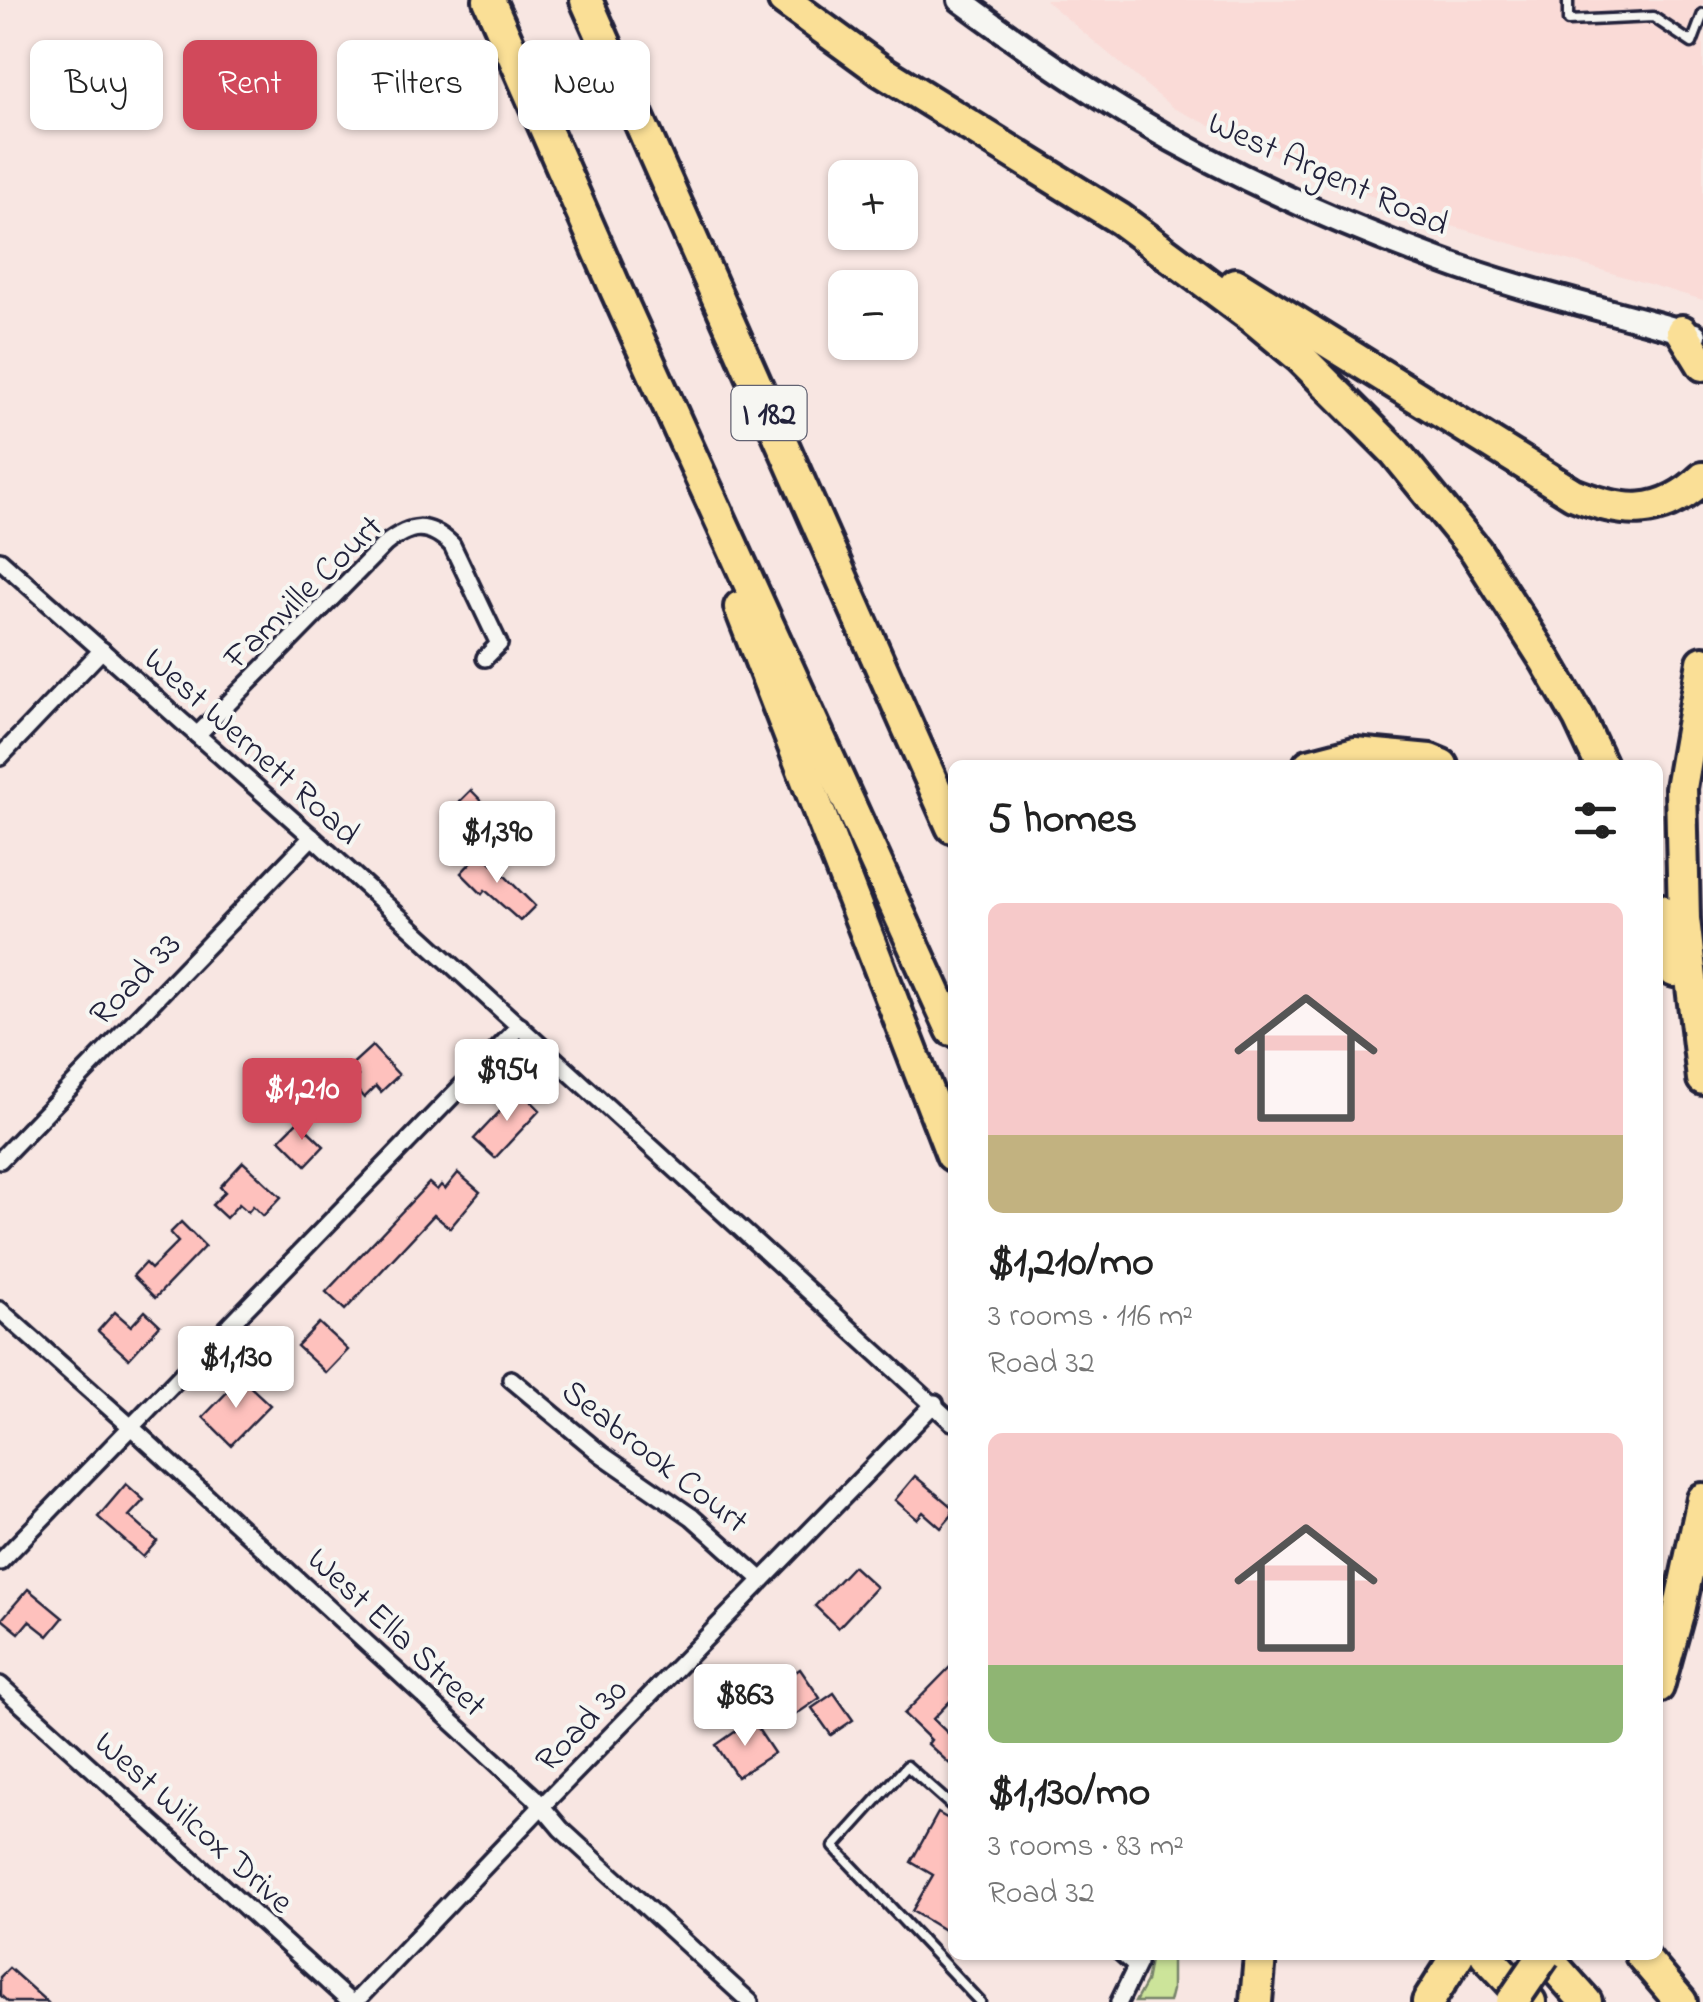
<!DOCTYPE html>
<meta charset="utf-8">
<style>
body{margin:0;font-family:"Indie Flower",sans-serif;background:#f6f6f6;color:#222;height:100vh;display:flex;flex-direction:column;font-size:38px;white-space:nowrap}
*{box-sizing:border-box;margin:0}
p{font-size:32px;color:#767676}
.icon{flex:none;width:55px;height:55px;fill:none;stroke:currentColor;stroke-width:2;stroke-linecap:round;stroke-linejoin:round}
.map{position:relative;flex:1;overflow:hidden}
.panel{position:absolute;left:948px;top:760px;width:715px;height:1200px;display:flex;flex-direction:column;background:#fff;border-radius:15px;box-shadow:0 2px 8px #0004}
.panel>*{flex:none}
.banner{position:absolute;left:30px;top:40px;width:768px;height:90px;display:flex;gap:20px}
.fabs{position:absolute;left:828px;top:160px;display:grid;gap:20px}
.fabs a{display:grid;place-items:center;width:90px;height:90px;border-radius:15px;background:#fff;box-shadow:0 2px 8px #0004;font-size:50px}
.price{position:absolute;translate:-50% -85px;padding:0 22px;border-radius:10px;background:#fff;color:#222;font-size:32px;line-height:65px;filter:drop-shadow(0 2px 5px #0008)}
.price::after{content:'';position:absolute;left:50%;top:60px;width:30px;height:22px;margin-left:-15px;background:inherit;clip-path:polygon(0 0,100% 0,50% 100%)}
.price.on{background:#d1495b;color:#fff}
ul{padding:0;list-style:none}
li{display:grid;align-content:center;gap:20px;height:530px;padding:0 40px}
li span{display:grid;place-items:center;height:310px;border-radius:15px;color:#555}
li>.icon{margin-inline-start:auto}
span .icon{width:180px;height:180px;fill:#fffc;stroke-width:1}
li b{font-size:42px}
h2{display:flex;justify-content:space-between;align-items:center;height:120px;padding:0 40px;font-size:42px}
.pill{padding:0 35px;border-radius:15px;background:#fff;box-shadow:0 2px 8px #0004;font-size:35px;line-height:90px}
.pill.on{background:#d1495b;color:#fff}
.map>svg:first-child{display:block}
.built{fill:#fadbd7}
.green{fill:#cce49a;stroke:#77836a;stroke-width:2.5}
.building{fill:#fec1bd;stroke:#22223b;stroke-width:2.5}
.lines{fill:none;stroke-linecap:round;stroke-linejoin:round}
.lane-casing{stroke:#22223b;stroke-width:15}
.street-casing{stroke:#22223b;stroke-width:22}
.secondary-casing{stroke:#22223b;stroke-width:30}
.highway-casing{stroke:#22223b;stroke-width:38}
.lane{stroke:#f6f6f2;stroke-width:8}
.street{stroke:#f6f6f2;stroke-width:15}
.secondary{stroke:#f6f6f2;stroke-width:22}
.highway{stroke:#fadf96;stroke-width:30}
.highway-bridge-casing{stroke:#22223b;stroke-width:38;stroke-linecap:butt}
.highway-bridge{stroke:#fadf96;stroke-width:30}
.labels{text-anchor:middle;stroke-width:8;stroke-linejoin:round;paint-order:stroke}
.shield{fill:#f6f6f2;stroke:#626272;stroke-width:2.5}
.shield-label{font-size:32px;font-weight:bold;fill:#22223b}
.street-label{font-size:35px;fill:#22223b;stroke:#f6f6f2}
</style>
<div class="map">
<svg width="1703" height="2002" viewBox="0 0 1703 2002">
<rect width="100%" height="100%" fill="#f8e6e2"/>
<filter id="ink" filterUnits="userSpaceOnUse"><feTurbulence type="fractalNoise" baseFrequency=".01" numOctaves="2"/><feDisplacementMap in="SourceGraphic" scale="20" xChannelSelector="R" yChannelSelector="G"/><feConvolveMatrix kernelMatrix="1 2 1 2 8 2 1 2 1" color-interpolation-filters="sRGB"/></filter>
<g filter="url(#ink)">
<polygon class="built" points="1045,0 1703,0 1703,300 1445,224 1316,175 1173,108"/>
<polygon class="green" points="1151,1955 1172,1955 1172,1990 1169,2002 1135,2002 1146,1982"/>
<g class="building">
<polygon points="471,790 499,819 481,836 453,808"/>
<polygon points="481,852 535,906 520,921 485,890 482,894 461,873"/>
<polygon points="372,1046 399,1075 381,1092 376,1086 364,1098 351,1083 358,1076 349,1067"/>
<polygon points="520,1090 540,1110 495,1158 474,1139"/>
<polygon points="298,1121 324,1146 306,1165 280,1139"/>
<polygon points="243,1162 281,1197 263,1216 253,1206 248,1212 239,1204 226,1218 212,1205 225,1192 220,1187"/>
<polygon points="458,1173 480,1192 450,1228 434,1215 345,1310 326,1292 429,1183 437,1190 441,1185 445,1189"/>
<polygon points="181,1222 205,1246 155,1298 133,1276 145,1263 151,1269 178,1242 170,1233"/>
<polygon points="145,1311 160,1325 129,1359 98,1331 115,1312 131,1326"/>
<polygon points="319,1323 348,1350 326,1373 297,1346"/>
<polygon points="241,1378 270,1405 231,1445 203,1417"/>
<polygon points="915,1476 952,1507 952,1515 941,1528 923,1512 917,1519 895,1500"/>
<polygon points="126,1484 144,1500 129,1516 157,1541 143,1557 98,1517"/>
<polygon points="853,1566 876,1587 838,1628 815,1606"/>
<polygon points="28,1589 63,1618 48,1636 29,1621 19,1633 2,1619"/>
<polygon points="952,1665 952,1699 933,1719 952,1737 952,1766 928,1744 931,1740 904,1714"/>
<polygon points="800,1669 820,1698 792,1717 766,1711 774,1706 765,1693"/>
<polygon points="834,1693 853,1720 831,1735 812,1708"/>
<polygon points="752,1720 774,1753 737,1777 716,1745"/>
<polygon points="938,1813 952,1821 952,1935 912,1911 933,1875 911,1862"/>
<polygon points="9,1968 47,2002 8,2002 0,1995 0,1977"/>
</g>
<g class="lines">
<g class="lane-casing">
<g id="lane">
<polyline points="1568,0 1568,21 1653,17 1692,43 1703,14"/>
<polyline points="952,1806 907,1766 834,1847 980,2002"/>
<polyline points="1118,1955 1135,1970"/>
</g>
</g>
<g class="street-casing">
<g id="street">
<polyline points="0,560 312,837 952,1422"/>
<path d="M197,735L385,544C410,525 427,521 452,545L499,644L485,658"/>
<polyline points="0,757 102,650"/>
<polyline points="0,1160 312,837"/>
<polyline points="0,1310 130,1426 534,1797 561,1829 750,2002"/>
<polyline points="511,1379 601,1454 692,1517 762,1580"/>
<polyline points="0,1562 520,1026"/>
<polyline points="0,1685 350,2002"/>
<polyline points="355,2002 542,1806 935,1403"/>
<polyline points="1119,2002 1138,1963 1139,1955"/>
</g>
</g>
<g class="secondary-casing">
<path id="secondary" d="M960,0C1017,42 1075,83 1136,119C1232,176 1335,222 1439,260C1522,291 1610,310 1695,335"/>
</g>
<g class="highway-casing">
<g id="highway">
<polyline points="489,0 617,292 952,1030"/>
<polyline points="586,0 952,827"/>
<polyline points="784,0 880,70 1120,219 1252,317 1301,358 1395,452 1476,551 1546,661 1579,718 1601,765"/>
<path d="M1235,284L1573,494C1623,514 1661,518 1703,478"/>
<polyline points="1682,331 1703,365"/>
<polyline points="740,607 952,1155"/>
<polyline points="1703,662 1681,788 1684,919 1703,1079"/>
<polyline points="1309,765 1355,753 1430,760 1442,765"/>
<polyline points="1658,909 1674,971"/>
<polyline points="1658,1687 1679,1611 1703,1499"/>
<polyline points="1486,1955 1530,2002"/>
<polyline points="1544,1955 1586,2002"/>
<polyline points="1641,1955 1681,2002"/>
<polyline points="1256,2002 1260,1955"/>
<polyline points="1428,2002 1458,1955"/>
</g>
</g>
<use href="#lane" class="lane"/>
<use href="#street" class="street"/>
<use href="#secondary" class="secondary"/>
<use href="#highway" class="highway"/>
<g class="highway-bridge-casing">
<polyline id="highway-bridge" points="1512,2002 1544,1955"/>
</g>
<use href="#highway-bridge" class="highway-bridge"/>
</g>
</g>
<g class="labels">
<rect class="shield" x="731.5" y="386" width="75" height="54" rx="8"/>
<g class="shield-label">
<text x="769" y="424">I 182</text>
</g>
<g class="street-label">
<text transform="translate(1329 172) rotate(24)" y="12">West Argent Road</text>
<text transform="translate(302 591) rotate(-44)" y="12">Famville Court</text>
<text transform="translate(253 745) rotate(42)" y="12">West Wernett Road</text>
<text transform="translate(134 978) rotate(-46)" y="12">Road 33</text>
<text transform="translate(656 1455) rotate(38)" y="12">Seabrook Court</text>
<text transform="translate(398 1631) rotate(43)" y="12">West Ella Street</text>
<text transform="translate(580 1724) rotate(-46)" y="12">Road 30</text>
<text transform="translate(195 1821) rotate(42)" y="12">West Wilcox Drive</text>
</g>
</g>
</svg>
<div class="fabs">
<a>+</a>
<a>−</a>
</div>
<b class="price" style="left:497px;top:886px">$1,390</b>
<b class="price" style="left:507px;top:1124px">$954</b>
<b class="price on" style="left:302px;top:1143px">$1,210</b>
<b class="price" style="left:236px;top:1411px">$1,130</b>
<b class="price" style="left:745px;top:1749px">$863</b>
<div class="banner">
<a class="pill">Buy</a>
<a class="pill on">Rent</a>
<a class="pill">Filters</a>
<a class="pill">New</a>
</div>
<section class="panel">
<h2>5 homes<svg class="icon" aria-label="filters" viewBox="0 0 24 24"><path d="M4 7h16M4 17h16"/><circle cx="9" cy="7" r="2"/><circle cx="15" cy="17" r="2"/></svg></h2>
<ul>
<li><span style="background:linear-gradient(#f6c9c9 75%,#c2b280 0)"><svg class="icon" aria-label="home" viewBox="0 0 24 24"><path d="M3 11l9-7 9 7M6 9v11h12V9"/></svg></span><div><b>$1,210/mo</b><p>3 rooms · 116 m²</p><p>Road 32</p></div></li>
<li><span style="background:linear-gradient(#f6c9c9 75%,#8fb573 0)"><svg class="icon" aria-label="home" viewBox="0 0 24 24"><path d="M3 11l9-7 9 7M6 9v11h12V9"/></svg></span><div><b>$1,130/mo</b><p>3 rooms · 83 m²</p><p>Road 32</p></div></li>
</ul>
</section>
</div>
